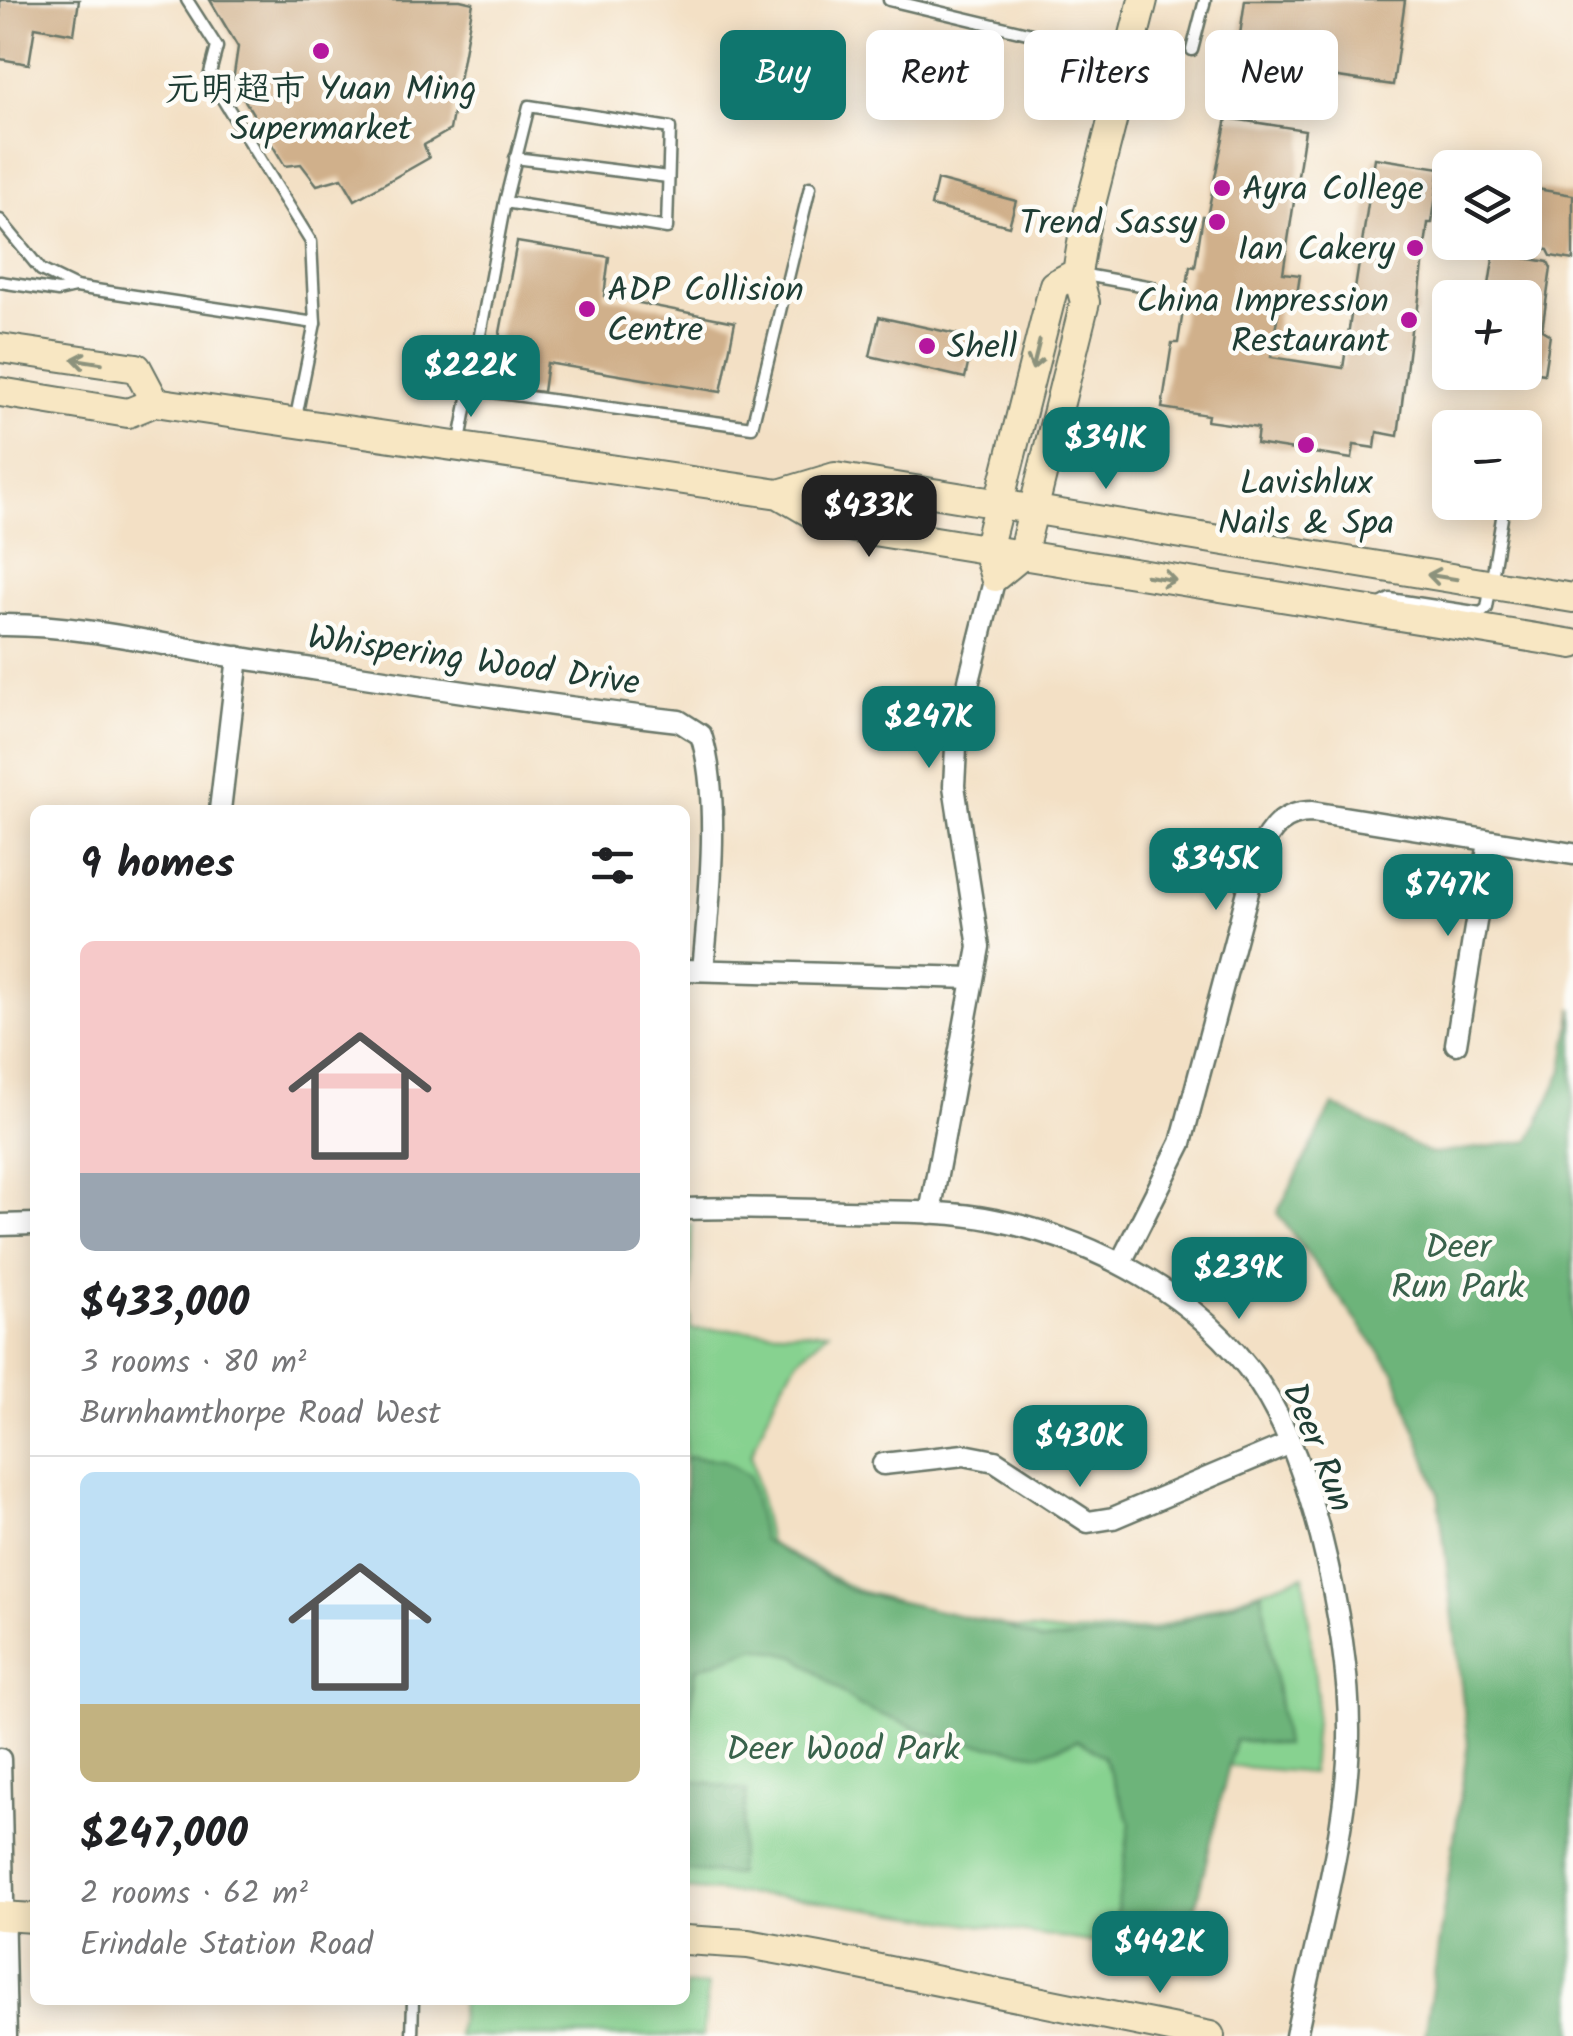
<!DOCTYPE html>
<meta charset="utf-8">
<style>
body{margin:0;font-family:Kalam,"LXGW WenKai TC",sans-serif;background:#f2f2f2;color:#202124;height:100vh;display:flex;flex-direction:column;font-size:38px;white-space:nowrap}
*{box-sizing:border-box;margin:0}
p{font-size:32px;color:#757577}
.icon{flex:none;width:55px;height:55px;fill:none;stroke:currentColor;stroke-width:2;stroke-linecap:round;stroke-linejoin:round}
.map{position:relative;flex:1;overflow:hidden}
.drawer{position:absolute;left:30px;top:805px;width:660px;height:1200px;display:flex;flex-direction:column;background:#fff;border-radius:15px;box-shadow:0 5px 25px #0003}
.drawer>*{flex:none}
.guide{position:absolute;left:720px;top:30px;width:702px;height:90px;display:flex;gap:20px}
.tools{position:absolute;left:1432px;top:150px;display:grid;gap:20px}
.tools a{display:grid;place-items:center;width:110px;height:110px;border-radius:15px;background:#fff;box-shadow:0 5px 25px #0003;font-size:50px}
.price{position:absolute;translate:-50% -85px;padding:0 22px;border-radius:20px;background:#0f766e;color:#fff;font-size:32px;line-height:65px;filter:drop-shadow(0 2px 5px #0008)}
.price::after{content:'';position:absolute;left:50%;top:60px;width:30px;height:22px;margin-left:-15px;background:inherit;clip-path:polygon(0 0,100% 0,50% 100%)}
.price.active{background:#222;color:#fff}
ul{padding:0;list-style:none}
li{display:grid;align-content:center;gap:20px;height:530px;padding:0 50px}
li+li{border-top:2px solid #e0e0e0}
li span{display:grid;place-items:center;height:310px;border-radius:15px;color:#555}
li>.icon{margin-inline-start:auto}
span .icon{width:180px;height:180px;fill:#fffc;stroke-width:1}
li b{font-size:42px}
h2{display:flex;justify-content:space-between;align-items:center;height:120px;padding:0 50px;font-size:42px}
.pill{padding:0 35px;border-radius:15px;background:#fff;box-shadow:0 5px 25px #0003;font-size:35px;line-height:90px}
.pill.active{background:#0f766e;color:#fff}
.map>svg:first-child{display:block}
.green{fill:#87d290;stroke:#538862;stroke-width:2.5}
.forest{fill:#6db47a;stroke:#467857;stroke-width:2.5}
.building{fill:#d0b08b}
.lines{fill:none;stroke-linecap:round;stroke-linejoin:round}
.lane-casing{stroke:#697667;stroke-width:15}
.street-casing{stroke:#697667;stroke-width:25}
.secondary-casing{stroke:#697667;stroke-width:32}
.lane{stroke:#fff;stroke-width:10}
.street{stroke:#fff;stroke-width:20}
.secondary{stroke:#f8e7c3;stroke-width:28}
.oneway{stroke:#8c927c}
.poi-dot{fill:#b5179e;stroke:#fdfcf7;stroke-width:4}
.labels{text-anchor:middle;stroke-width:9;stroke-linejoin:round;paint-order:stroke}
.poi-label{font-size:35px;fill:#1f3d34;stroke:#fdfcf7;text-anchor:start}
.street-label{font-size:35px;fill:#1f3d34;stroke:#fdfcf7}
.park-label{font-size:35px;fill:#39624b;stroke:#fdfcf7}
</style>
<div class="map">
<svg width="1573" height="2036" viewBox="0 0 1573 2036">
<rect width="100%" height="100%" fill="#fdfcf7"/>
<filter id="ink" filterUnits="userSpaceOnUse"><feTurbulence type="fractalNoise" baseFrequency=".01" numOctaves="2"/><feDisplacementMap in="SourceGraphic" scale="20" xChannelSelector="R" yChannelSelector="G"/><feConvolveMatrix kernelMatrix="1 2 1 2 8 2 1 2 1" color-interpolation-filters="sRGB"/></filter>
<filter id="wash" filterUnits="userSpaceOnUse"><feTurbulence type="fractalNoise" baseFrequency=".0048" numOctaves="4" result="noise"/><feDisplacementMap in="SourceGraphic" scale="40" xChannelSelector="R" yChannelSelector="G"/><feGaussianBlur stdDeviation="2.25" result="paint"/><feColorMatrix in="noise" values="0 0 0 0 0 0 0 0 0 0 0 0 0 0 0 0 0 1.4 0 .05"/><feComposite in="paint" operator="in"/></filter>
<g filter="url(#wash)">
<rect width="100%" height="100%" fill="#f3e0c5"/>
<g class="green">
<polygon points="692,1224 690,1329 828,1332 798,1359 776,1395 751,1455 769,1543 856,1590 981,1624 1069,1634 1153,1629 1304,1575 1317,1695 1311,1773 1220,1765 1172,1954 804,1899 685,1889 685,1225"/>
<polygon points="685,1985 708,1986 703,2036 458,2036 461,2000 685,2000"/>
</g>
<g class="forest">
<polygon points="1573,1008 1573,2036 1425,2036 1468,1744 1438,1492 1395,1373 1277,1213 1333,1105 1431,1154 1530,1141 1563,1070"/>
<polygon points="685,1457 723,1460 749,1476 763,1540 851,1591 1002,1625 1041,1641 1155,1632 1262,1592 1285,1745 1235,1740 1183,1959 1112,1944 1130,1822 1103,1756 1077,1740 1041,1754 942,1738 859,1706 796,1656 757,1647 696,1669 685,1749"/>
<polygon points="685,1779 747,1791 737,1875 685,1871"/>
</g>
<g id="blocks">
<g class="building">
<polygon points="0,0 79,0 74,34 35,27 29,64 0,59"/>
<polygon points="210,0 460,0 473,3 450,130 424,145 429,158 355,200 342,178 317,185 301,164 285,166 233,81 238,47"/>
<polygon points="1245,0 1405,0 1393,85 1236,62"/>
<polygon points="1227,118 1305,130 1283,273 1300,275 1297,295 1281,293 1271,357 1343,368 1375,158 1440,168 1432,223 1428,223 1417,315 1413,314 1398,436 1377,432 1375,448 1354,445 1352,459 1256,444 1258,428 1207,421 1208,415 1162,408 1172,343 1178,343 1190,266 1195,267 1203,216 1207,217"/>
<polygon points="937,180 1016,201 1009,226 931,206"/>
<polygon points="1525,187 1573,195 1573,260 1551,256 1548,250 1512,245 1525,242"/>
<polygon points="517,242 609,257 604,296 735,322 721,392 547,363 543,392 490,386"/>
<polygon points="1481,242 1502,242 1501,254 1548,262 1551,268 1542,330 1550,335 1544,374 1525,371 1525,298 1487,298 1494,253 1485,249"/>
<polygon points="879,317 974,338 965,378 870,356"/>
</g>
</g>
</g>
<g filter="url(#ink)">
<use href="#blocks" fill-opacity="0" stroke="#697667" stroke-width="2.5"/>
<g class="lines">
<g class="lane-casing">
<g id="lane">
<polyline points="187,0 217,47 209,77 311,242 315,323 295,422"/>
<polyline points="889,0 1128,57"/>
<polyline points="1192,50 1205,0"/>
<polyline points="515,158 668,177"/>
<polyline points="0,220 41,270 76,287 315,323"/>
<polyline points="1080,274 1152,287"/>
<polyline points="0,282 58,291 75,287"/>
<polyline points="469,389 752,427 810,187"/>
<polyline points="459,446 505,202 529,106 670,128 667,228 505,202"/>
<polyline points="1379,605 1390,599 1481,613 1487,608 1502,518"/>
<polyline points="412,2036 413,2000"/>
</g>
</g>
<g class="street-casing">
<g id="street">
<path d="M0,625C82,624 161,645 241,658C386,680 533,704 679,721L701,735C721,796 709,905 703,970"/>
<polyline points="220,810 238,657"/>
<polyline points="685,970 973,978"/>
<polyline points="1456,1044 1489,842"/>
<path d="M685,1209C738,1207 791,1209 844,1211C894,1212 945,1210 995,1220C1095,1240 1200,1296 1259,1383C1289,1428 1307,1484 1321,1537C1337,1601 1350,1672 1349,1738C1347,1834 1315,1942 1296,2036"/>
<polyline points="930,1213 979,947 954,786 957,729 995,577"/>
<polyline points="0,1225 35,1224"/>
<path d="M1121,1262L1181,1143L1258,854C1270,829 1283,812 1312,812L1573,854"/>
<polyline points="883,1464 964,1455 995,1461 1088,1522 1113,1518 1290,1443"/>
<polyline points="0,1759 6,2036"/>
</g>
</g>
<g class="secondary-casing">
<g id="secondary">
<polyline points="1077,273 1054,285 987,550 995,577 1022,555 1085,302 1077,273 1084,231 1143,0"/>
<polyline points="0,348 137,368 155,402"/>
<polyline points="0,392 128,413 155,402 779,494 830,524 1573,644"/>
<polyline points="779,494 835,477 1573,598"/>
<polyline points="0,1916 35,1918"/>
<polyline points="685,1940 748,1944 820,1957 1210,2036"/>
</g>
</g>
<use href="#lane" class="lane"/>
<use href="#street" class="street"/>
<use href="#secondary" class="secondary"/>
</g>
<defs><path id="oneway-shaft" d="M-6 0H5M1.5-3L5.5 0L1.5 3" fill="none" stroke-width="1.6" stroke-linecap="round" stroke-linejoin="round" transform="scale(2.5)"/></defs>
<g class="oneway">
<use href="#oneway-shaft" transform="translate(1036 355) rotate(104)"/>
<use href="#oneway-shaft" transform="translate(87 361) rotate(-171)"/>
<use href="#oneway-shaft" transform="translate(1442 577) rotate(-171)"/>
<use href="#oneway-shaft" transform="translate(1161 578) rotate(9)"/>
</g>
</g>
<g class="poi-dot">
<circle cx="321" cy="51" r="10"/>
<circle cx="1222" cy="188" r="10"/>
<circle cx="1217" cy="222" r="10"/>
<circle cx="1415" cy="248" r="10"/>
<circle cx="587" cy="309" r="10"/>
<circle cx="1409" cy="320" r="10"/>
<circle cx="927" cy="346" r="10"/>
<circle cx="1306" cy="445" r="10"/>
</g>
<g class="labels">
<g class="poi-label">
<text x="321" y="100" text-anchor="middle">元明超市 Yuan Ming<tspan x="321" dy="40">Supermarket</tspan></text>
<text x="1242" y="200">Ayra College</text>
<text x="1197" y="234" text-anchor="end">Trend Sassy</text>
<text x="1395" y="260" text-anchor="end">Ian Cakery</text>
<text x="607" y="301">ADP Collision<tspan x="607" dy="40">Centre</tspan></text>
<text x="1389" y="312" text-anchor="end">China Impression<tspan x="1389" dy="40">Restaurant</tspan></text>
<text x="947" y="358">Shell</text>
<text x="1306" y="494" text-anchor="middle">Lavishlux<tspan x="1306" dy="40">Nails &amp; Spa</tspan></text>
</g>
<g class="street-label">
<text transform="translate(474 659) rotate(8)" y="12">Whispering Wood Drive</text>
<text transform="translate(1319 1447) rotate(68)" y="12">Deer Run</text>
</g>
<g class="park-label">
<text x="1458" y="1258">Deer<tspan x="1458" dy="40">Run Park</tspan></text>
<text x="843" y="1760">Deer Wood Park</text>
</g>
</g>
</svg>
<div class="tools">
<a><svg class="icon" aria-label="layers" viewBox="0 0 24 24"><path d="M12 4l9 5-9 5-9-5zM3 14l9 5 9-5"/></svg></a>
<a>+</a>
<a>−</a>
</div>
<b class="price" style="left:471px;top:420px">$222K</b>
<b class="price" style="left:1106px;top:492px">$341K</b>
<b class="price active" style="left:869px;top:560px">$433K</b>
<b class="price" style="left:929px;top:771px">$247K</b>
<b class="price" style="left:1216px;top:913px">$345K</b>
<b class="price" style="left:1448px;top:939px">$747K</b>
<b class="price" style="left:1239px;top:1322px">$239K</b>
<b class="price" style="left:1080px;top:1490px">$430K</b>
<b class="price" style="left:1160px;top:1996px">$442K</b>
<div class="guide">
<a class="pill active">Buy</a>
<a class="pill">Rent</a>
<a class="pill">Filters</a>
<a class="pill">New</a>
</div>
<section class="drawer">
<h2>9 homes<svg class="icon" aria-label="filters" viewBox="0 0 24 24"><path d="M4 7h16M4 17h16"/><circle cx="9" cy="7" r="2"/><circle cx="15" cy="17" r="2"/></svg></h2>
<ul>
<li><span style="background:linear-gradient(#f6c9c9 75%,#9aa5b1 0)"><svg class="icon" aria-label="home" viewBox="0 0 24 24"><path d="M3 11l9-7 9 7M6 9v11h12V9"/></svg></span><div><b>$433,000</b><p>3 rooms · 80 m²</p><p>Burnhamthorpe Road West</p></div></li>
<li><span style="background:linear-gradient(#bfe0f5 75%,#c2b280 0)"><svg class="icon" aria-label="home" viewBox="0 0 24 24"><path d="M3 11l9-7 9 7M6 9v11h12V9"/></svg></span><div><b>$247,000</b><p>2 rooms · 62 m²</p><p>Erindale Station Road</p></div></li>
</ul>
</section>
</div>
